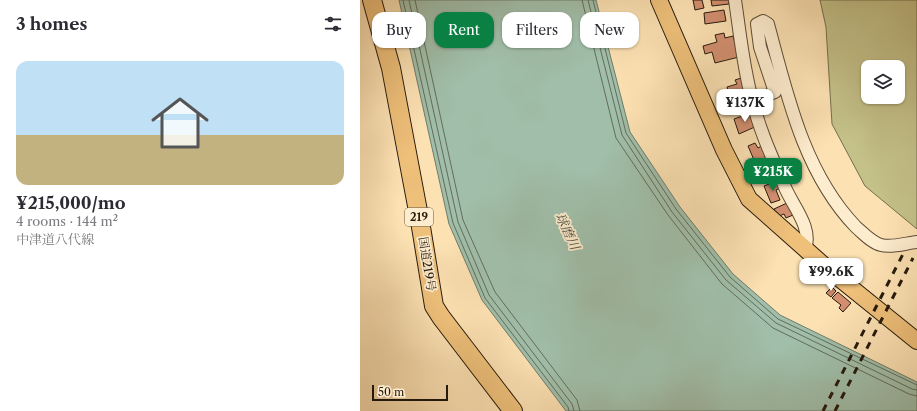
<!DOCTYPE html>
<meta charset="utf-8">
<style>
body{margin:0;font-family:"Libre Caslon Text","Noto Serif JP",serif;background:#f2f2f3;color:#2b2b33;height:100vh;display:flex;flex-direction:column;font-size:15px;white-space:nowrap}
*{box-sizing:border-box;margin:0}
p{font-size:13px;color:#7c7c81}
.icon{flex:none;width:22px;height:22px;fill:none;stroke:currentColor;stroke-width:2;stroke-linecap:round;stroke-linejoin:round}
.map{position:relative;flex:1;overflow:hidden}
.drawer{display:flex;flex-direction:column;background:#fff;width:360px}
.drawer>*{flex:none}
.hud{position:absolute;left:12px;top:12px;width:380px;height:36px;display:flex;gap:8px}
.buttons{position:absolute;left:501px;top:60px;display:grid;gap:8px}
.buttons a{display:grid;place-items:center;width:44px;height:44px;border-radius:8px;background:#fff;box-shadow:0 1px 3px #0004;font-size:20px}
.scale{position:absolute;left:12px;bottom:10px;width:76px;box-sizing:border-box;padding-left:4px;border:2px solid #261a0d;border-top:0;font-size:11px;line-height:14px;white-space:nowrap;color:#261a0d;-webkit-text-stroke:3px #fdecce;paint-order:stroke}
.price{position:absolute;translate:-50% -34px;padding:0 9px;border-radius:8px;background:#fff;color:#222;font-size:13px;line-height:26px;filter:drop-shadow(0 1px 2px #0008)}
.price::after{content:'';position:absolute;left:50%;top:24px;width:12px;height:9px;margin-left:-6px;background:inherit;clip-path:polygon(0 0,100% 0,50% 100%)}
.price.on{background:#0b8043;color:#fff}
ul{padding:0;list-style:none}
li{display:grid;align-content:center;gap:8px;height:212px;padding:0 16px}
li span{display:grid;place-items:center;height:124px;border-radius:12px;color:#555}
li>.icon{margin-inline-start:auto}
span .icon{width:72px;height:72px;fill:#fffc;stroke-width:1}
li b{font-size:17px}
h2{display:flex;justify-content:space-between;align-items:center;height:48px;padding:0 16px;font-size:17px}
.tag{padding:0 14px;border-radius:12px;background:#fff;box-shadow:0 1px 3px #0004;font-size:14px;line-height:36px}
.tag.on{background:#0b8043;color:#fff}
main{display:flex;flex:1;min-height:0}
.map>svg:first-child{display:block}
.green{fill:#c4c189;stroke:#756e4b;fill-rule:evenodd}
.water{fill:#a0bea9;stroke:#6f7c6b}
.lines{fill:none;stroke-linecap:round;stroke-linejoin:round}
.shore{stroke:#636c5b;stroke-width:1}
.building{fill:#d38f70;stroke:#261a0d}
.minor-tunnel{stroke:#d1b992;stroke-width:12;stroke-dasharray:12 6;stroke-linecap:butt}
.minor-casing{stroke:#5c4c36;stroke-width:14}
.major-casing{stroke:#261a0d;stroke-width:18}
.highway-casing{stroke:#261a0d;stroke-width:20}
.minor{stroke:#fdecce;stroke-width:12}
.major{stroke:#eec07a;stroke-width:16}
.highway{stroke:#eec07a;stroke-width:18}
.rail{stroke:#261a0d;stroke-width:3;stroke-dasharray:7 7;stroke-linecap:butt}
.labels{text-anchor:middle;stroke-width:3.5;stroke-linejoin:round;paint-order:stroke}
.shield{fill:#fdecce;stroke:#665947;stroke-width:1}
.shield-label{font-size:11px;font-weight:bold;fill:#261a0d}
.street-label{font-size:12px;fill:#261a0d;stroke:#fdecce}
.water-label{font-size:13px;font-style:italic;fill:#515344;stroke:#fdecce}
</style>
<main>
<section class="drawer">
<h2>3 homes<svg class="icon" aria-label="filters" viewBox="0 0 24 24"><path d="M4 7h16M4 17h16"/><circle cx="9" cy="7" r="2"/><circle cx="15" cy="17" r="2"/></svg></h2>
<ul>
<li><span style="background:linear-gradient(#bfe0f5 60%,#c2b280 0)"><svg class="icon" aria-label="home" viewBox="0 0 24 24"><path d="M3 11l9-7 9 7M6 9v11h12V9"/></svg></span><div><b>¥215,000/mo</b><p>4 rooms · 144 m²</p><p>中津道八代線</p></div></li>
</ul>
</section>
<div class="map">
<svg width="557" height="411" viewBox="0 0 557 411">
<rect width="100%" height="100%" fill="#fce1b3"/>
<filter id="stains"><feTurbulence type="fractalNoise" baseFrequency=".005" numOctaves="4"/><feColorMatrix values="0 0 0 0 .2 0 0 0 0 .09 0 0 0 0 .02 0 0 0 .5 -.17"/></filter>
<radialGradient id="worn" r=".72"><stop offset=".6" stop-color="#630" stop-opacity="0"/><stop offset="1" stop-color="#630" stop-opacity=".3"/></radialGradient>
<path class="green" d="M460,0H557V229L505,186L472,124L466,27ZM508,67H538V97H508Z"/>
<polygon class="water" points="39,0 236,0 270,132 320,207 373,274 420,315 557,382 557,411 206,411 122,300 89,224"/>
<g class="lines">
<g class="shore">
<polyline points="43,0 93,223 125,298 208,407 209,411"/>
<polyline points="49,0 98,222 129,295 212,404 214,411"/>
<polyline points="55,0 103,220 135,292 217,400 220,411"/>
<polyline points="222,0 256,138 308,215 362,284 413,328 549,394 557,396"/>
<polyline points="228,0 262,135 312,212 366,280 416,323 552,389 557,390"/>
<polyline points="233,0 266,133 316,209 370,277 418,319 557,385"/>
</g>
</g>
<g class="building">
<polygon points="333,0 342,0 344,8 335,10"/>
<polygon points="351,0 369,0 369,4 352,6"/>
<polygon points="364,10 366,21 345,24 344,13"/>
<polygon points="364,33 365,38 373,36 379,57 355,63 352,52 345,54 343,46 357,42 355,35"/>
<polygon points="381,78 385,94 381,91 370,95 367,87 377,84 375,80"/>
<polygon points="391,113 397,126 379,134 374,119"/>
<polygon points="395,143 398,148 403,145 411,161 397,167 388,146"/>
<polygon points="417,181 420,188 416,190 420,200 411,203 404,186"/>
<polygon points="427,203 433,215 426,218 424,214 417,217 414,209"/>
<polygon points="472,287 476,291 471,297 466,293"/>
<polygon points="478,292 491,303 483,312 479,308 481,305 472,298"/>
</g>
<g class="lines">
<polyline class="minor-tunnel" points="396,98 410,94"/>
<g class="minor-casing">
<g id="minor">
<path d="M375,0C380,33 383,67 392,99C399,129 412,157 424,185C432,206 453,226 445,250"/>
<path d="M410,94L415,92L400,47L397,24L403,21L408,24C427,95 444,173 496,227C503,233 512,243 521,245C532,248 546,243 557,242"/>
</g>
</g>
<g class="major-casing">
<polyline id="major" points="299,0 364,150 389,199 469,270 557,341"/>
</g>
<g class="highway-casing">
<polyline id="highway" points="12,0 31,68 61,227 74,306 81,317 153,411"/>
</g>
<use href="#minor" class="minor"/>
<use href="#major" class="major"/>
<use href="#highway" class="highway"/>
<g class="rail">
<polyline points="463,411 543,254"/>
<polyline points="475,411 553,258"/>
</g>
</g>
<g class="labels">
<rect class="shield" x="45" y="208" width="28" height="18" rx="3"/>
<g class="shield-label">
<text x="59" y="221">219</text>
</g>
<g class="street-label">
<text transform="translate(67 264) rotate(81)" y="4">国道219号</text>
</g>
<g class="water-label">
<text transform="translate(208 231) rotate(65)" y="5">球磨川</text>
</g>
</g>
<rect width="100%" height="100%" filter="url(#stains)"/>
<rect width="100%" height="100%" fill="url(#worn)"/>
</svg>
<div class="buttons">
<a><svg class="icon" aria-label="layers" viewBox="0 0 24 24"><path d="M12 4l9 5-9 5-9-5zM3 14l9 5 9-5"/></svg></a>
</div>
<div class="scale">50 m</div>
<b class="price" style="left:385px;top:123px">¥137K</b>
<b class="price on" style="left:413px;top:192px">¥215K</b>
<b class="price" style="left:471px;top:292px">¥99.6K</b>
<div class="hud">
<a class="tag">Buy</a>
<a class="tag on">Rent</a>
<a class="tag">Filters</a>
<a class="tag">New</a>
</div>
</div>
</main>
